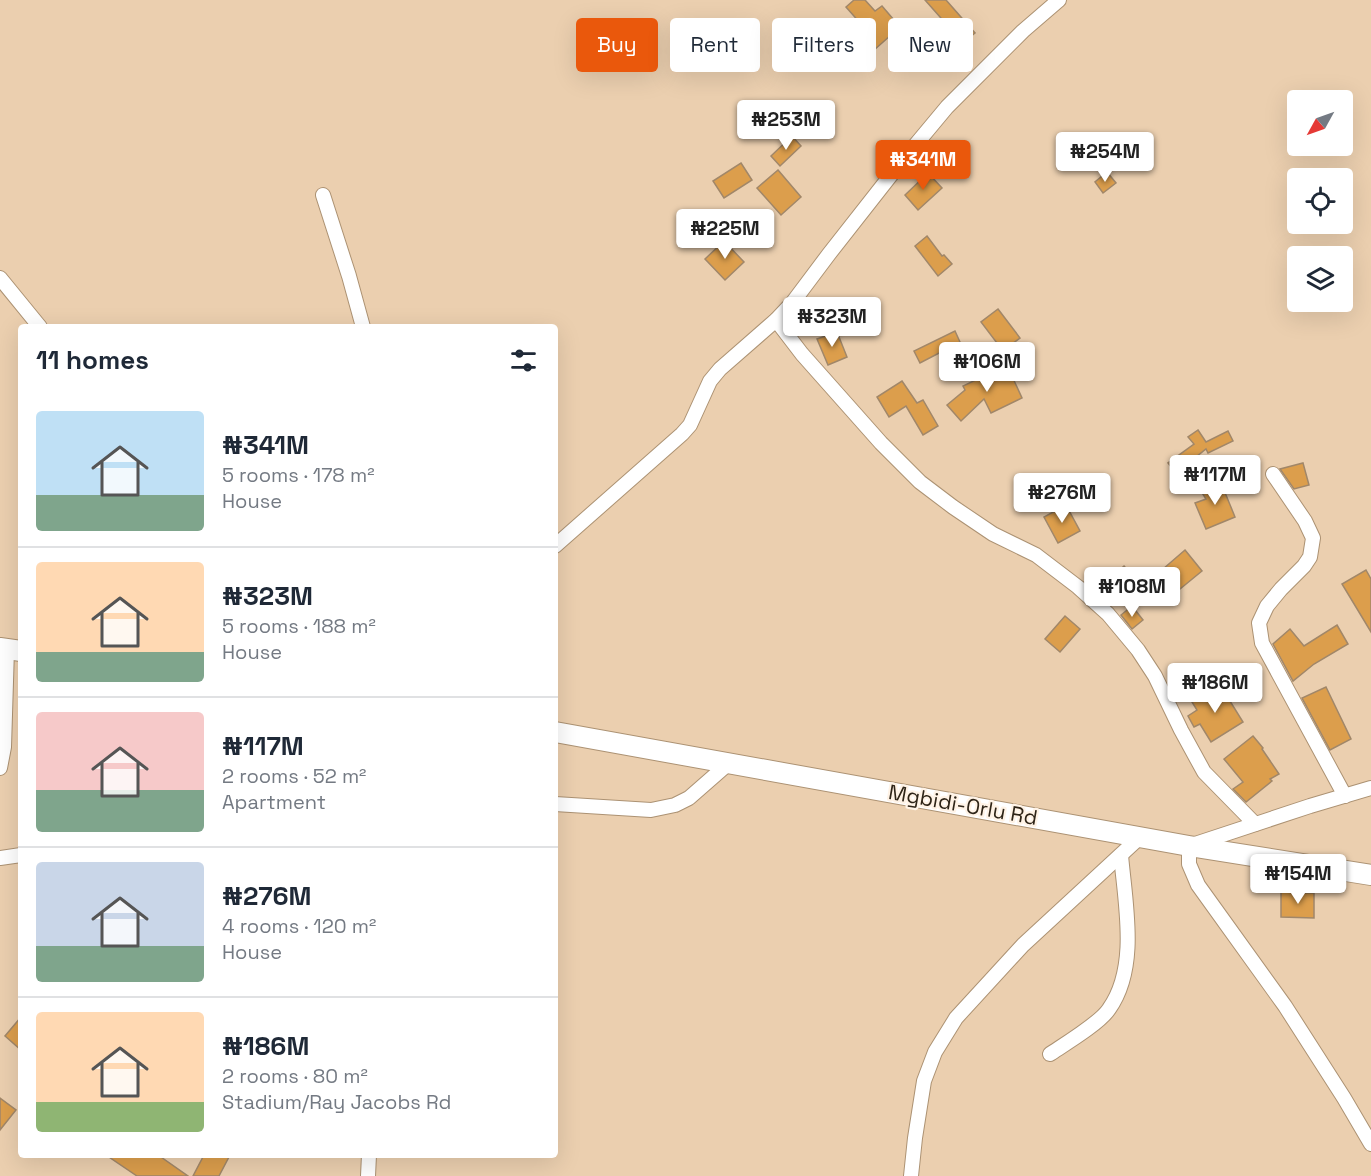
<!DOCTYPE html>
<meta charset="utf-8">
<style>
body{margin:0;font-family:"Space Grotesk",sans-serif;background:#f6f6f7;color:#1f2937;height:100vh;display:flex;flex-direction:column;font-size:22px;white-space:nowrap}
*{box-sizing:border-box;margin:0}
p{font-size:20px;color:#747a83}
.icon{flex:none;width:33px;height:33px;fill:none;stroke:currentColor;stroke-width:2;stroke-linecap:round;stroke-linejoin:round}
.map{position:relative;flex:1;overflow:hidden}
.panel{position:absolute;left:18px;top:324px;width:540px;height:834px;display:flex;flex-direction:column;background:#fff;border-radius:6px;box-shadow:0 6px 24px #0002}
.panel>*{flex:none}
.hud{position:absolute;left:576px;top:18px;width:570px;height:54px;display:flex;gap:12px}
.needle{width:39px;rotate:230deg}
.tools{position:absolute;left:1287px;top:90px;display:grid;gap:12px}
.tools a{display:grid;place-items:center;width:66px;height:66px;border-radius:6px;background:#fff;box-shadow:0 6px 24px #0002;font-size:30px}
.price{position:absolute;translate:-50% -51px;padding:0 14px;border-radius:6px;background:#fff;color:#222;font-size:20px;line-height:39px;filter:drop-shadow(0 2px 3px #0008)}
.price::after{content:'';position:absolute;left:50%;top:36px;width:18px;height:14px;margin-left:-9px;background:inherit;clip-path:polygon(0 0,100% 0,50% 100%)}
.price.active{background:#ea580c;color:#fff}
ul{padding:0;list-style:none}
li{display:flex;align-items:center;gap:18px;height:150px;padding:0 18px}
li+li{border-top:2px solid #e0e1e3}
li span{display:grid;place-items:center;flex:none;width:168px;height:120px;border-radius:6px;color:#555}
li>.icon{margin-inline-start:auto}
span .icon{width:72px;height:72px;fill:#fffc;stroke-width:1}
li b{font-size:26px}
h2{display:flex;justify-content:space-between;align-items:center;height:72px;padding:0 18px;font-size:26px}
.chip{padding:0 21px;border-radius:6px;background:#fff;box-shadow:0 6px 24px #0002;font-size:21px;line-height:54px}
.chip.active{background:#ea580c;color:#fff}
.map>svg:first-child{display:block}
.building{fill:#dc9e4c;stroke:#a18769;stroke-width:1.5}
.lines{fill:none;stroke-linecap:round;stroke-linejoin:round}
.minor-casing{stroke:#ac9273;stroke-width:16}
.secondary-casing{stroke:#ac9273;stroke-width:22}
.minor{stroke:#fff;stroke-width:14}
.secondary{stroke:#fff;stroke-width:20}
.labels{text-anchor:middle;stroke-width:4.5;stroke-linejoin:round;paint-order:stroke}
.street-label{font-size:21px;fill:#2e2417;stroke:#fff3e6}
</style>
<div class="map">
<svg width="1371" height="1176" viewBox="0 0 1371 1176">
<rect width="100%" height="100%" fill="#ebcfaf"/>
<g class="building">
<polygon points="854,0 865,0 875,11 882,6 900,27 873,51 854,29 861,24 846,7"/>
<polygon points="925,0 946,0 975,33 963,43"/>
<polygon points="792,136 801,146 780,166 771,156"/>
<polygon points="741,163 752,180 724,198 713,181"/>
<polygon points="778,170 801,197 781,215 757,188"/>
<polygon points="1107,172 1116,183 1103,193 1095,182"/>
<polygon points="928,173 942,188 918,210 905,195"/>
<polygon points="927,236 942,256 944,255 952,264 938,276 915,246"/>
<polygon points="724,241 744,262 725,280 705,259"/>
<polygon points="998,309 1020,338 1003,351 981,322"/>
<polygon points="955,331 964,351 945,360 941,352 920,363 914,351"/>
<polygon points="837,332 847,357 828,365 817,339"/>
<polygon points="1006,363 1022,398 991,413 984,399 961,421 947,405 965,390 963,386 980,378 979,376"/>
<polygon points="902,381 917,403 923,400 938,426 923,435 906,406 889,417 877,397"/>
<polygon points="1198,430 1206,442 1228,431 1233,441 1208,453 1206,449 1176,473 1168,463 1194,444 1188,437"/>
<polygon points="1303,463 1309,485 1294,489 1280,469"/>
<polygon points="1218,480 1226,495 1235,517 1206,529 1195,503 1206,499 1201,491"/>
<polygon points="1066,505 1080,531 1058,543 1044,517"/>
<polygon points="1185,550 1202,571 1180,589 1163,569"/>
<polygon points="1124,566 1132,575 1111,594 1103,585"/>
<polygon points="1366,570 1371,579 1371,632 1342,584"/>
<polygon points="1132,606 1143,620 1132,629 1121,615"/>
<polygon points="1065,616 1080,629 1060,652 1045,639"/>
<polygon points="1337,625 1348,644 1314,664 1293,681 1273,644 1290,629 1304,646"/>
<polygon points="1220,685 1243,722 1211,742 1200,724 1194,727 1188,716 1197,710 1192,702"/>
<polygon points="1326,687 1351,739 1330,750 1302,698"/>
<polygon points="1253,736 1263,748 1262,749 1279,774 1270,779 1272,781 1246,802 1233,789 1243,782 1224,759"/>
<polygon points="1281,892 1314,893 1314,918 1281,917"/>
<polygon points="21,1017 21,1050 5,1036"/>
<polygon points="0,1098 16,1110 0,1130"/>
<polygon points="106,1155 158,1155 188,1176 137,1176"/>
<polygon points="204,1155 230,1155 219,1176 193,1176"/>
</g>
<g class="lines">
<g class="minor-casing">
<g id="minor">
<polyline points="323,195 349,276 363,327"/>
<polyline points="0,278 40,327"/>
<polyline points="776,320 802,354 881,443 920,482 953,507 993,534 1036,555 1078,587 1108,614 1138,650 1155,676 1181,730 1204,772 1255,824"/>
<polyline points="1273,474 1305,521 1313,538 1310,557 1304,566 1281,589 1267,606 1259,623 1262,643 1345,796"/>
<polyline points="555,546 682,434 690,425 710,381 720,369 776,320 793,302 829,254 902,161 947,107 1023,31 1059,0"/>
<polyline points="0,768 4,747 7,649"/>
<polyline points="1371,788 1310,806 1189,846 1189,864 1198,885 1285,1006 1344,1098 1371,1144"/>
<polyline points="555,804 651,810 675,805 689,798 729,763"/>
<polyline points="0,858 21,855"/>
<path d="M1050,1054C1065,1044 1100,1023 1109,1009C1139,967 1125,903 1121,855"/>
<polyline points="368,1176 369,1155"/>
<polyline points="911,1176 915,1138 924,1081 935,1052 956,1018 1023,945 1140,837"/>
</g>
</g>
<g class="secondary-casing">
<g id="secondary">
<polyline points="0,648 21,651"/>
<polyline points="555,732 1189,846 1371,875"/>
</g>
</g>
<use href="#minor" class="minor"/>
<use href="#secondary" class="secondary"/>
</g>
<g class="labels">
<g class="street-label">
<text transform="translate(963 805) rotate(10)" y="7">Mgbidi-Orlu Rd</text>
</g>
</g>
</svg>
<div class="tools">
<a><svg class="needle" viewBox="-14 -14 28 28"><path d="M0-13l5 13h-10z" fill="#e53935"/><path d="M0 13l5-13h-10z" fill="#747a83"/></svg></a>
<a><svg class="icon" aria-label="locate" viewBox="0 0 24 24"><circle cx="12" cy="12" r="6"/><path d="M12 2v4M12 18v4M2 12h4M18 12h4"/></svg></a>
<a><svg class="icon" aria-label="layers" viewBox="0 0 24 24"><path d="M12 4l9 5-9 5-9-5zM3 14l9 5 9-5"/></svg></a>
</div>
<b class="price" style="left:786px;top:151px">₦253M</b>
<b class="price" style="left:1105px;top:183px">₦254M</b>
<b class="price active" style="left:923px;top:191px">₦341M</b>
<b class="price" style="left:725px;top:260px">₦225M</b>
<b class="price" style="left:832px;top:348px">₦323M</b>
<b class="price" style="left:987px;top:393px">₦106M</b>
<b class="price" style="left:1215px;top:506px">₦117M</b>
<b class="price" style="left:1062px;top:524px">₦276M</b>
<b class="price" style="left:1132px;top:618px">₦108M</b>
<b class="price" style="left:1215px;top:714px">₦186M</b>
<b class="price" style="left:1298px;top:905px">₦154M</b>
<div class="hud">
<a class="chip active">Buy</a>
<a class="chip">Rent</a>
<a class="chip">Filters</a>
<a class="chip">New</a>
</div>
<section class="panel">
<h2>11 homes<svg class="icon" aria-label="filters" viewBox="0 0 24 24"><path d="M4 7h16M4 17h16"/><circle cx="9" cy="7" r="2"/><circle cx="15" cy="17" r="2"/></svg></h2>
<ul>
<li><span style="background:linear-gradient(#bfe0f5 70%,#7fa58c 0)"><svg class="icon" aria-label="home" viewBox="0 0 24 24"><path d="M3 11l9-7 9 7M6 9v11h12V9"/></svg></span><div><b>₦341M</b><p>5 rooms · 178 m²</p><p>House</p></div></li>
<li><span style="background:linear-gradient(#ffd9b3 75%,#7fa58c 0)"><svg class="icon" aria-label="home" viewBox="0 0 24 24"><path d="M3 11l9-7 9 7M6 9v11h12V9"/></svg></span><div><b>₦323M</b><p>5 rooms · 188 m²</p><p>House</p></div></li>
<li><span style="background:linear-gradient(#f6c9c9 65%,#7fa58c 0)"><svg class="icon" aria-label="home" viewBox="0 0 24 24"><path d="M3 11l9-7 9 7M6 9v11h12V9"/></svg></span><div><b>₦117M</b><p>2 rooms · 52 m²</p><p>Apartment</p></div></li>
<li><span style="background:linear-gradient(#c9d6e8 70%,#7fa58c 0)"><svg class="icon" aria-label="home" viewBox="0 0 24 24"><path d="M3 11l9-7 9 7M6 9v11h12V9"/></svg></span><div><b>₦276M</b><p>4 rooms · 120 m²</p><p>House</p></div></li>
<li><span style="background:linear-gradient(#ffd9b3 75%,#8fb573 0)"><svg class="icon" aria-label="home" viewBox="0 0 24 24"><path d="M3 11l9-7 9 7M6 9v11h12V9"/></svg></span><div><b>₦186M</b><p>2 rooms · 80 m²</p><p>Stadium/Ray Jacobs Rd</p></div></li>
</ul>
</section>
</div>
